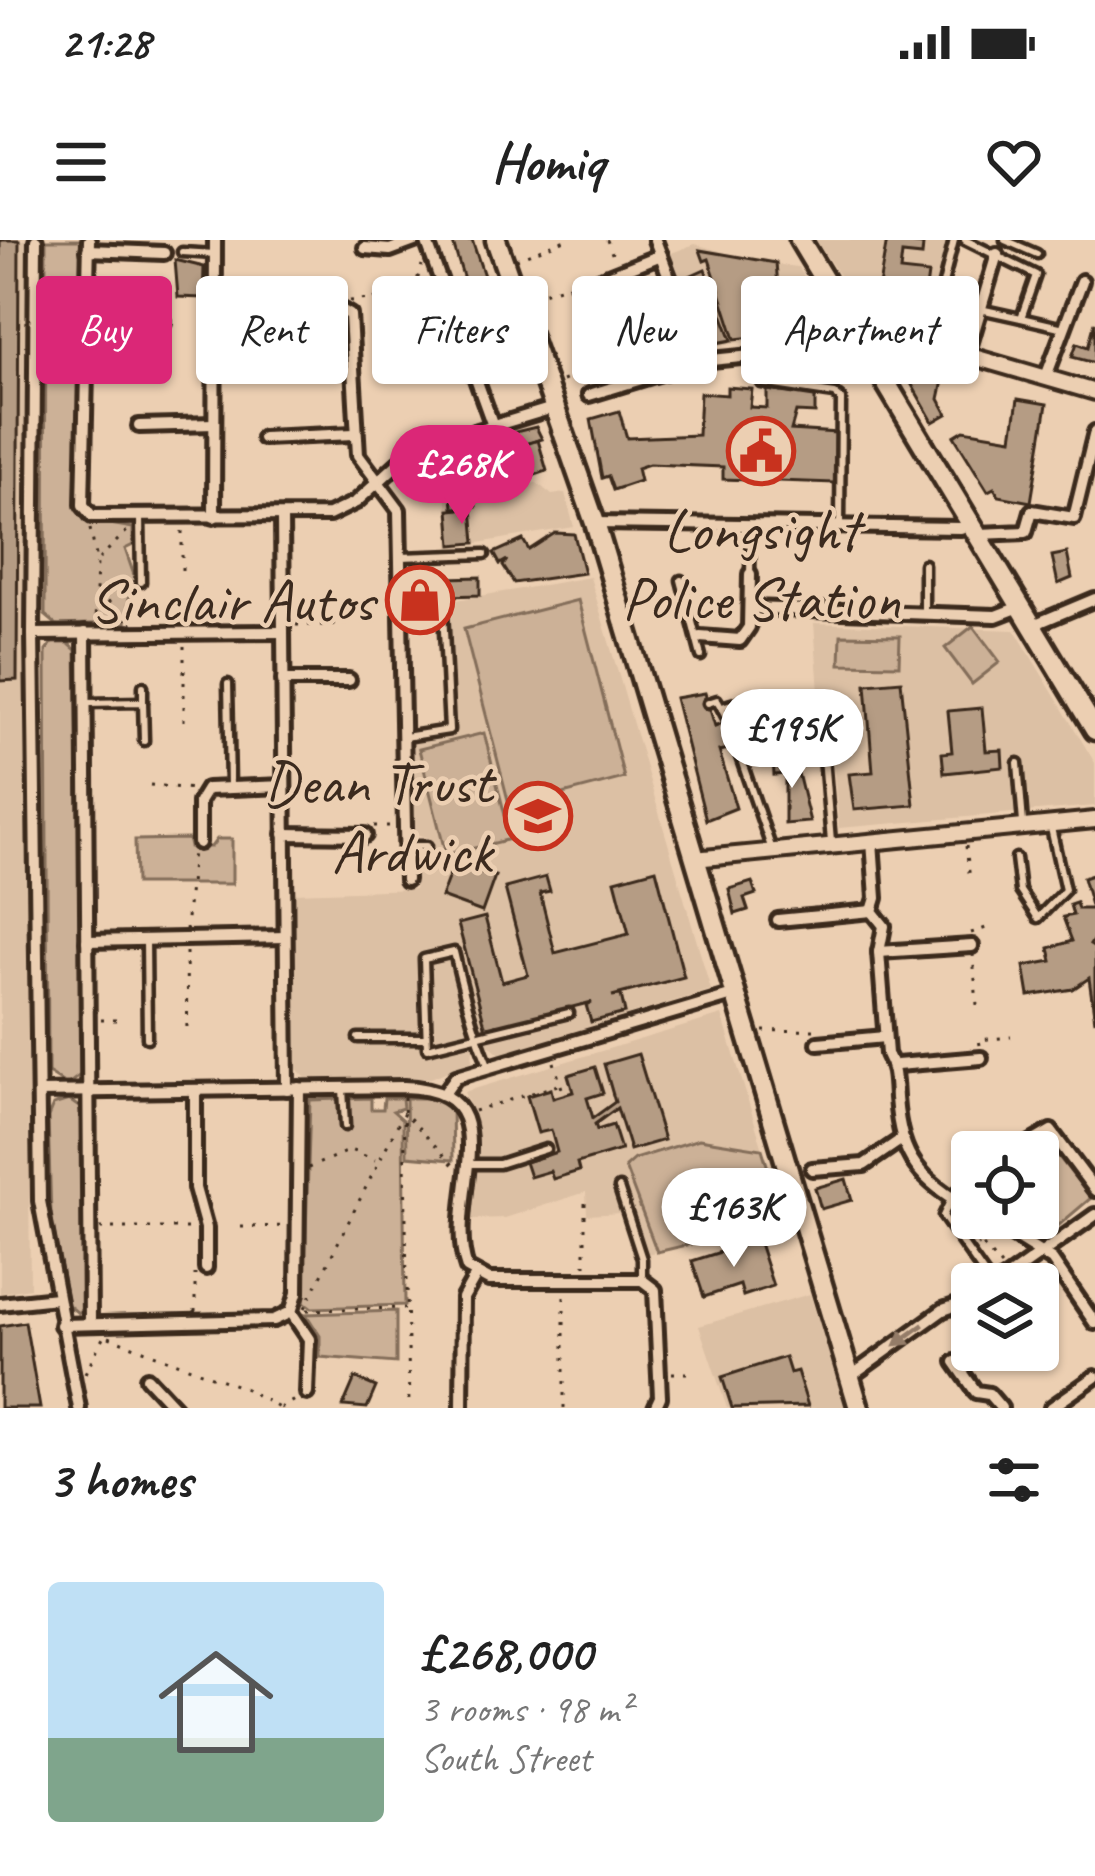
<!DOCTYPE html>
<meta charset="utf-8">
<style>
body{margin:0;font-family:Caveat,sans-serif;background:#f2f2f2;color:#222;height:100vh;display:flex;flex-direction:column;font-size:45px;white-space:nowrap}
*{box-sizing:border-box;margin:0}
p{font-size:39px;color:#767676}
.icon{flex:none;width:66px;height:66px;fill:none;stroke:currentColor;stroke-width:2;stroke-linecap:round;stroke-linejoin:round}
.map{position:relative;height:1168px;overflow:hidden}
.sheet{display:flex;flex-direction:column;background:#fff;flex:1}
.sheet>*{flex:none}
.hud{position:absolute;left:36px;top:36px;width:1023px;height:108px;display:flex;gap:24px}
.tools{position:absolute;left:951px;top:891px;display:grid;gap:24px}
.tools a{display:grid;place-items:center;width:108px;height:108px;border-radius:12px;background:#fff;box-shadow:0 3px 9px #0004;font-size:60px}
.price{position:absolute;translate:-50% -102px;padding:0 27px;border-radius:42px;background:#fff;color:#222;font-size:39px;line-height:78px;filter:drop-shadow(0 3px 6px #0008)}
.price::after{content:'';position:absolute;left:50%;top:72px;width:36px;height:27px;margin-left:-18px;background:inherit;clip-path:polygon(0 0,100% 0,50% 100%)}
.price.on{background:#db2777;color:#fff}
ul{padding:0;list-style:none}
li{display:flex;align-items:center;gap:36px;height:300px;padding:0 48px}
li span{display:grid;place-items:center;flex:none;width:336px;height:240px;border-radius:12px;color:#555}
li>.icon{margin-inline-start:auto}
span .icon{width:144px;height:144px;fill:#fffc;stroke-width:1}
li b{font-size:51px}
h2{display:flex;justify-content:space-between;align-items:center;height:144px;padding:0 48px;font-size:51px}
.tag{padding:0 42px;border-radius:12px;background:#fff;box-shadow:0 3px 9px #0004;font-size:42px;line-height:108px}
.tag.on{background:#db2777;color:#fff}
.status{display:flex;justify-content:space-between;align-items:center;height:84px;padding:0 60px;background:#fff;direction:ltr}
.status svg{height:33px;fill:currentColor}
header{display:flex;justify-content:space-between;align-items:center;height:156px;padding:0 48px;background:#fff;font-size:54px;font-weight:600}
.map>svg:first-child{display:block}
.built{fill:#dcc0a4}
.green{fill:#ccb197;stroke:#846e5a;stroke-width:3}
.building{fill:#b59c84;stroke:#3b2a1e;stroke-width:3}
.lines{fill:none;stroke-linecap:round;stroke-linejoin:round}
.service-casing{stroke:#3b2a1e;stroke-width:15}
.minor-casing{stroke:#3b2a1e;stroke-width:20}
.tertiary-casing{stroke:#3b2a1e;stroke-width:22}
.primary-casing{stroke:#3b2a1e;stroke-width:27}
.trunk-casing{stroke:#3b2a1e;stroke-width:27}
.path{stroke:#3b2a1e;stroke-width:3;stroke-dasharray:3 9;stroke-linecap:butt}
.service{stroke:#eccfb2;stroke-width:6}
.minor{stroke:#eccfb2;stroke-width:10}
.tertiary{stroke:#eccfb2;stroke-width:14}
.primary{stroke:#eccfb2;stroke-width:18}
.trunk{stroke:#eccfb2;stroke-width:18}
.oneway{fill:#947c68}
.labels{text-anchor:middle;stroke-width:9;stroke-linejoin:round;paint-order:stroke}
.poi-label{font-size:60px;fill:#3b2a1e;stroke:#eccfb2;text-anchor:end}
</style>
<div class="status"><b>21:28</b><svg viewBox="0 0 49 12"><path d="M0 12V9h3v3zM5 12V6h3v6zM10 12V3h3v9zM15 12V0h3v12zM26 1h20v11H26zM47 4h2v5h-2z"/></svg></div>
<header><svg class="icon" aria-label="menu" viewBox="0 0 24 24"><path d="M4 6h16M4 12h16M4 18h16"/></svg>Homiq<svg class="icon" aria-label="heart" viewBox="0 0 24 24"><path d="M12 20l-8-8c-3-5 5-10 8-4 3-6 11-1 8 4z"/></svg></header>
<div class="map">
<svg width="1095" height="1168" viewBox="0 0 1095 1168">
<rect width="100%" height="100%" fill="#eccfb2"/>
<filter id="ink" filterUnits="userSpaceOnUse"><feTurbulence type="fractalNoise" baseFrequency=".00833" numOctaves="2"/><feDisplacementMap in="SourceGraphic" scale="24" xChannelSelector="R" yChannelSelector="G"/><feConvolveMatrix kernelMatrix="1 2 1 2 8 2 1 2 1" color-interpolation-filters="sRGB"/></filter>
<g filter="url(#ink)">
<g class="built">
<polygon points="0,0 29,0 24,333 30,1048 0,1053"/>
<polygon points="816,0 951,0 936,62 968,70 960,103 876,92"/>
<polygon points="695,4 757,22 798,27 836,84 829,95 704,106 669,14"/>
<polygon points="483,201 491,225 514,218 523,244 537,243 552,255 565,253 574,287 449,308 445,213"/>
<polygon points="590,337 711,750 500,814 490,805 473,810 472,821 431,838 306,838 295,827 294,653 415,649 416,617 427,616 427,598 414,593 414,498 451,492 445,362"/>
<polygon points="814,383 1015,390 1095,523 1095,566 839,588 831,499 822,494"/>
<polygon points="722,775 785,982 634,1017 621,973 587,975 586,952 505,978 471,979 473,931 481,931 482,921 473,920 475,878 464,852"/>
<polygon points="810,1054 846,1168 727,1168 699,1086"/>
</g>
<g class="green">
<polygon points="46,0 84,0 78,265 86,280 133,288 133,305 125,309 136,341 131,342 126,383 57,385 45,375"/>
<polygon points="578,360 624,538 510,568 464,389"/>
<polygon points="973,386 1000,422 972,444 945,408"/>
<polygon points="841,395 900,396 899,425 840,424"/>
<polygon points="52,403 68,403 76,410 83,833 67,845 48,833 46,411"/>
<polygon points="484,493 511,599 446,615 419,509"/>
<polygon points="188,599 190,607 211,607 217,599 232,599 232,644 136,644 135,600"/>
<polygon points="371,858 371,869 383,869 384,858 402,858 403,868 393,871 403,880 405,1065 312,1068 304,1062 310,860"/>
<polygon points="406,858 441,858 452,868 453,920 407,916"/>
<polygon points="69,860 79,867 82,879 85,1065 78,1073 68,1065 51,975 48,877 53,865"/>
<polygon points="699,899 762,909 785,982 657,1012 625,927 634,919"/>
<polygon points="1048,903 1091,958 1039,1002 996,978 1038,978 1035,912"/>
<polygon points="396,1071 396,1123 320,1117 320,1096 306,1074"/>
</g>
<g class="building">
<polygon points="0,0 19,0 17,440 0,441"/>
<polygon points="452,0 472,0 485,39 466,46"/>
<polygon points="887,0 923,5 922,16 902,14 900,31 928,34 926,49 900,46 897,71 946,76 945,89 883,83 875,69"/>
<polygon points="700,10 776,23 778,46 767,47 772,95 735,99 709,19 704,21"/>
<polygon points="175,20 204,27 203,58 178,57"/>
<polygon points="705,29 732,100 711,104 704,96 683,39"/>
<polygon points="812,45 836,84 829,94 780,97 776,47"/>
<polygon points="1095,82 1095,123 1072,117 1077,103 1088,107"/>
<polygon points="921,125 946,127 939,159 947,174 933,182 903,129"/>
<polygon points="727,147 752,149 750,167 767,168 767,150 815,156 815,173 796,172 791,190 837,193 835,243 723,239 723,227 649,224 637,228 640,241 613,250 608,236 602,238 591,179 619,171 627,198 698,195 700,153 727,155"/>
<polygon points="1018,159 1047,164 1031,262 999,256 994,248 988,251 954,196 964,190 1012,198"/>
<polygon points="536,187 542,199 512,208 507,194"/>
<polygon points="538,200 547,231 526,238 519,216 529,213 526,204"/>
<polygon points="474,239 476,267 453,268 451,241"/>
<polygon points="472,268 475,303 452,305 449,270"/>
<polygon points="555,293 574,294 584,333 514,343 503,326 507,320 500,324 494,313 523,300 529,310"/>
<polygon points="1067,313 1072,338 1058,344 1052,316"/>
<polygon points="480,337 480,355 446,356 446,338"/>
<polygon points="438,342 445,368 417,369 415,343"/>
<polygon points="901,441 914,565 854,570 849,534 873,532 866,444"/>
<polygon points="705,453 715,486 746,474 750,487 745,489 749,505 719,511 736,568 706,580 675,458"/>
<polygon points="982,468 986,511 1002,510 1003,527 944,533 942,513 952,512 948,471"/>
<polygon points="796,484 797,499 765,502 763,488"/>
<polygon points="794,517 810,582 785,584 785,534 774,535 773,518"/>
<polygon points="453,625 495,636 482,672 441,657"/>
<polygon points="656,629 684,737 612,756 621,755 625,773 591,782 586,765 592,762 486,789 458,684 485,677 502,742 528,735 505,648 546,637 550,651 540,653 555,713 629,694 615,640"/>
<polygon points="1095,634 1095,697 1090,705 1095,708 1095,781 1089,738 1073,749 1029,756 1024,726 1052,721 1049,708 1072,701 1063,677 1073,675 1070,665 1076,663 1078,669 1092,669 1083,638"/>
<polygon points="752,642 756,654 744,658 748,670 735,674 729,649"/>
<polygon points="638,814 664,900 630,910 617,868 595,884 597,890 613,885 621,910 577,923 579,931 553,939 550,931 530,937 525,922 557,912 551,890 538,893 527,856 551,849 553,858 573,852 568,835 595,827 603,853 587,858 593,878 615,862 604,824"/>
<polygon points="846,939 852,960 821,969 815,948"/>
<polygon points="758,1000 773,1046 743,1056 740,1045 704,1057 692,1021"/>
<polygon points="25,1082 40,1168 0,1168 0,1086"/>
<polygon points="785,1117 790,1133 797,1131 808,1166 732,1168 722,1137"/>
<polygon points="355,1138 376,1147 367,1168 343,1166"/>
</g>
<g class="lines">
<g class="service-casing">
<g id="service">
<polyline points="954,0 939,60 1021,78 1036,35 965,0"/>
<polyline points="1005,0 1037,14"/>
<polyline points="182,12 215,14"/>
<polyline points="578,48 596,96"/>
<polyline points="1021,78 1064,88"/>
<polyline points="756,116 762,143 835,154 841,159 840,285"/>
<polyline points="140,278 141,342"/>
<polyline points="401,317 485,314"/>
<polyline points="750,334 751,284"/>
<polyline points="681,340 701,416"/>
<polyline points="402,373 443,371 449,490 405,497"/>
<polyline points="924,374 924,324"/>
<polyline points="228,444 230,546"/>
<polyline points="143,446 143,462"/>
<polyline points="86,463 143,462 144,501"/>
<polyline points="708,463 717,460 728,480"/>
<polyline points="725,466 745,460"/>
<polyline points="809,489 823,505 831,602"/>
<polyline points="737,508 771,607"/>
<polyline points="1018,523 1023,583"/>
<polyline points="407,606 427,606"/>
<polyline points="1016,618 1020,651 1038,678 1065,650 1051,588"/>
<polyline points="146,700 147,798"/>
<polyline points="358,798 425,798"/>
<path d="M489,827C473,790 463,752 454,712L424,719L427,808L569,773"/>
<polyline points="343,848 345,886"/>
<polyline points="470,924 499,924 546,909"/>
<polyline points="619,948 642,1019 642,1040"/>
<polyline points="951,959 943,976 991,1044"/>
</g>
</g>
<g class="minor-casing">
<g id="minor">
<polyline points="36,0 33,394 40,961 79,1168"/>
<polyline points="89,0 83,265 92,276 329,275 356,262 412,211 556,167"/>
<polyline points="426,0 493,186"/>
<polyline points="655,0 701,121"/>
<polyline points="365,8 390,10 417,0"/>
<polyline points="88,10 164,13"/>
<polyline points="578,48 661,15"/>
<polyline points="212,62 328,62 350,75 358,215 399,270 406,640"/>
<polyline points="87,81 164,83"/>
<polyline points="967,115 997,14"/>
<polyline points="1047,134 1082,41"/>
<polyline points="589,155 701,121 864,105"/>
<polyline points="139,186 214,184"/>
<polyline points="263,198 354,194"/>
<polyline points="214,277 215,0"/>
<polyline points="282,277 287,849"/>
<polyline points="595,283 961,288 973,283"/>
<polyline points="979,294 1026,292 1032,271 1074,278 1095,192"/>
<polyline points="750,368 996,376 1022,366"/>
<polyline points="1033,385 1095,359"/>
<polyline points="85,393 90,1083"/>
<polyline points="33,394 283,392"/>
<polyline points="700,397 740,400 749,387 750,334"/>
<polyline points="283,440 349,440"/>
<polyline points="284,594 365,595"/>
<path d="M872,601L876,658L872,671L884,686L879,712L887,814C895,828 895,838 896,858C901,921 919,938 972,971"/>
<polyline points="199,603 199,562 207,549 284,546"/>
<polyline points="778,680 872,671"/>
<polyline points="87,701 285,697"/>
<polyline points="879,712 972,706"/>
<polyline points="818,803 885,797"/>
<polyline points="897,825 981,818"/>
<polyline points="299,848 297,1053 291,1072 309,1099 307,1153"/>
<polyline points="195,851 195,948 206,988 206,1028"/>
<polyline points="446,851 456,837 733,755"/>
<path d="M39,852L404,847C518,850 442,959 467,1028L489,1040H642L655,1050L660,1157L655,1168"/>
<polyline points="1015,912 1051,891 1095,950"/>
<polyline points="812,929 864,925 899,901"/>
<polyline points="952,958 972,943"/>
<polyline points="984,978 1052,1020 1095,1083"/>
<polyline points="998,1044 1095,975"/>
<polyline points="0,1064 56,1058"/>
<polyline points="61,1085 274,1080 291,1072"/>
<polyline points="955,1122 976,1152 989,1154 1001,1168"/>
<polyline points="850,1137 943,1070 972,1060"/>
<polyline points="147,1138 175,1168"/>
<polyline points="462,1168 463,1058 476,1035"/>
<polyline points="1051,1168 1095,1137"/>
</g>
</g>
<g class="tertiary-casing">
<g id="tertiary">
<polyline points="867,105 967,115 1095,152"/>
<polyline points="694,619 1095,580"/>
</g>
</g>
<g class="primary-casing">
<polyline id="primary" points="800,0 1095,490"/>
</g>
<g class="trunk-casing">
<polyline id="trunk" points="496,0 595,283 859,1168"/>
</g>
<g class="path">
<polyline points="607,0 614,19"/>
<polyline points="516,19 565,0"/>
<polyline points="624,44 656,125"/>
<polyline points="414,50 422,25"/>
<polyline points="533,56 569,45"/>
<polyline points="350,61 434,52"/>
<polyline points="602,90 622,44"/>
<polyline points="591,103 604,139"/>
<polyline points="562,141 598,127"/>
<polyline points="90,289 97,320 95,385"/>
<polyline points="99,319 130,288"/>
<polyline points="182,330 182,290"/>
<polyline points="132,346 132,384"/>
<polyline points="99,353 132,383"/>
<polyline points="296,385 339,385"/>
<polyline points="184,406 184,487"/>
<polyline points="150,545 194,549"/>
<polyline points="374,586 395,586"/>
<polyline points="365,604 365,620"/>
<polyline points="966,606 970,640"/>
<polyline points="186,690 193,610"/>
<polyline points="971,693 989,687"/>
<polyline points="186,712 187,794"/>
<polyline points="973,714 977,765"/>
<polyline points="101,780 117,780"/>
<polyline points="763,791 817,790"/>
<polyline points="980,805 979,800 1011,797"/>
<polyline points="554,822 564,855"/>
<polyline points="404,857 409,1168"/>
<polyline points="474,871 561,844"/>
<polyline points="308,928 350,910 375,920"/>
<polyline points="962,979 982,1004 977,1006"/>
<polyline points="241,987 288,986"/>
<polyline points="100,988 193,988"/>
<polyline points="983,1006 1001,1026"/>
<polyline points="585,1026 585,960"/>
<polyline points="305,1068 404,872 455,927"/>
<polyline points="307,1070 405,1068"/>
<polyline points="195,1072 195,1034"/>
<polyline points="109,1097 246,1149 279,1168"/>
<polyline points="85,1133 105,1094"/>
<polyline points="672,1133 688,1133"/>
<polyline points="280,1168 298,1158"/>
<polyline points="564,1168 564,1050"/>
</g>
<use href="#service" class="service"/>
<use href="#minor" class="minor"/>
<use href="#tertiary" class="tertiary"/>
<use href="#primary" class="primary"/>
<use href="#trunk" class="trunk"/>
</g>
<defs><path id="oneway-solid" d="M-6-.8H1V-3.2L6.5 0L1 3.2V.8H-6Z" transform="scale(3)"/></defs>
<use class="oneway" href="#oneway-solid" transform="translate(909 1095) rotate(144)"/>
</g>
<defs>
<g id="civic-ring" transform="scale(3.45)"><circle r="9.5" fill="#eccfb2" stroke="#c8321e" stroke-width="1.5"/><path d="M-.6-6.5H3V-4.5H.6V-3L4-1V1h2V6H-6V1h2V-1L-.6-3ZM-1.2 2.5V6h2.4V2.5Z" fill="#c8321e"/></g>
<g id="shop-ring" transform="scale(3.45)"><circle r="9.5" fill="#eccfb2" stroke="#c8321e" stroke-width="1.5"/><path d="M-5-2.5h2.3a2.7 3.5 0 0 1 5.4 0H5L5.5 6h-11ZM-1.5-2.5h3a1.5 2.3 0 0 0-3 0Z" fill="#c8321e"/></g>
<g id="school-ring" transform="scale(3.45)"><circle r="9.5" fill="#eccfb2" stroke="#c8321e" stroke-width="1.5"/><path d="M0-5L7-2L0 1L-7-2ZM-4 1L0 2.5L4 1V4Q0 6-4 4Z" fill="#c8321e"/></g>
</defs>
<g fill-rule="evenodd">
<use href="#civic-ring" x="761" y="211"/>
<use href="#shop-ring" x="420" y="360"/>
<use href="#school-ring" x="538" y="576"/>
</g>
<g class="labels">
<g class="poi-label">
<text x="761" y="310" text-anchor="middle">Longsight<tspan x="761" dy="69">Police Station</tspan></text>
<text x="374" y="381">Sinclair Autos</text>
<text x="492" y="563">Dean Trust<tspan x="492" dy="69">Ardwick</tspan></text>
</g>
</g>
</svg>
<div class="tools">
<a><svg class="icon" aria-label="locate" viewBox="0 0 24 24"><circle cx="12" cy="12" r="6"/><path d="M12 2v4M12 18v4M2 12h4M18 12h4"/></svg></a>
<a><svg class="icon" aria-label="layers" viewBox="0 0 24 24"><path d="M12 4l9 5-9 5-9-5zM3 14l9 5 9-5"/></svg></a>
</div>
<b class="price on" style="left:462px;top:287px">£268K</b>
<b class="price" style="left:792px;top:551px">£195K</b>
<b class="price" style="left:734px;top:1030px">£163K</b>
<div class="hud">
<a class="tag on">Buy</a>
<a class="tag">Rent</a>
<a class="tag">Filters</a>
<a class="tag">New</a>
<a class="tag">Apartment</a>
</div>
</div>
<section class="sheet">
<h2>3 homes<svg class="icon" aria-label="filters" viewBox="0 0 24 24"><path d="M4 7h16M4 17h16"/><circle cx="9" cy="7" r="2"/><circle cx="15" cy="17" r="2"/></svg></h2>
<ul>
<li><span style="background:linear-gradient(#bfe0f5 65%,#7fa58c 0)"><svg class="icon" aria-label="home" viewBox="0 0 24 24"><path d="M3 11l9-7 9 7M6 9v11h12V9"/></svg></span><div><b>£268,000</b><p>3 rooms · 98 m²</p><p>South Street</p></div></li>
</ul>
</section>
